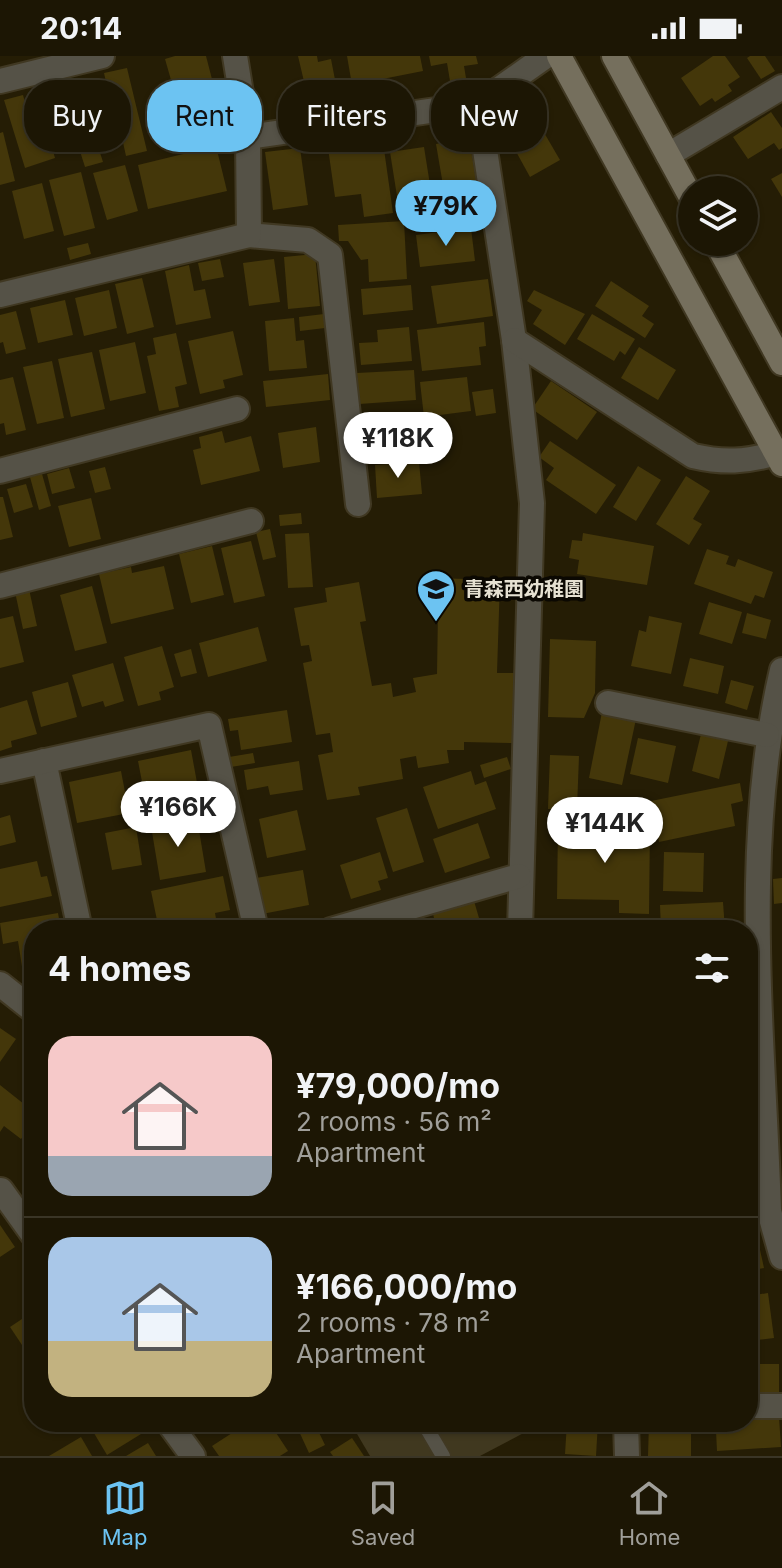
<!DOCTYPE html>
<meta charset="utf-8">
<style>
body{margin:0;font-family:Inter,"Noto Sans JP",sans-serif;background:#292313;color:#f1f3f6;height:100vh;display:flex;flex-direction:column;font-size:30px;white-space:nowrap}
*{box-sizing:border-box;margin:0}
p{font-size:26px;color:#a09f9a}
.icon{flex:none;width:44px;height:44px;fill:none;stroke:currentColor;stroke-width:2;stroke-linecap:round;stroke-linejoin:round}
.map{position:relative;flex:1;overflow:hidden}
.drawer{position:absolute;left:24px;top:864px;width:734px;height:512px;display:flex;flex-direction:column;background:#1c1604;border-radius:32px;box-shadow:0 2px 6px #0004,0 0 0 2px #3a3526}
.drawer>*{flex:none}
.banner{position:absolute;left:24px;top:24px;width:734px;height:72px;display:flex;gap:16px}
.controls{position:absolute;left:678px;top:120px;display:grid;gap:16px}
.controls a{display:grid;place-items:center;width:80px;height:80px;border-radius:50%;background:#1c1604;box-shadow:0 2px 6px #0004,0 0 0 2px #3a3526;font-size:40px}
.price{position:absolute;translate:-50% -68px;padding:0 18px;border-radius:28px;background:#fff;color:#222;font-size:26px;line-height:52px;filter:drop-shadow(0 2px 4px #0008)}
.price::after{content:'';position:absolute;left:50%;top:48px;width:24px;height:18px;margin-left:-12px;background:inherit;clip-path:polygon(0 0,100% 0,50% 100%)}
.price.on{background:#6cc3f2;color:#111}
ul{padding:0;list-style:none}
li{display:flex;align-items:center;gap:24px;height:200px;padding:0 24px}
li+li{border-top:2px solid #3a3526}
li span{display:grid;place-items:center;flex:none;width:224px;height:160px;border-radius:24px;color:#555}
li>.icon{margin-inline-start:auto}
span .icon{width:96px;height:96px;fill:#fffc;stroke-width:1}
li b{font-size:34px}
h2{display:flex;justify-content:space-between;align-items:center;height:96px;padding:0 24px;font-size:34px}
.pill{padding:0 28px;border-radius:32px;background:#1c1604;box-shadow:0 2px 6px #0004,0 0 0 2px #3a3526;font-size:28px;line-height:72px}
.pill.on{background:#6cc3f2;color:#111}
.status{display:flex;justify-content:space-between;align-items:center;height:56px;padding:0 40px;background:#1c1604;direction:ltr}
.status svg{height:22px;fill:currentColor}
.dock{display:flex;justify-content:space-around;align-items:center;height:112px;border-top:2px solid #3a3526;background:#1c1604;font-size:22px;color:#a09f9a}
.dock a{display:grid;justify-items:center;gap:4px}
.dock .on{color:#6cc3f2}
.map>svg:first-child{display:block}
.green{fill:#40381f}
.building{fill:#44370a}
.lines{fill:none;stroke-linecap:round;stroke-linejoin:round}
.lane-casing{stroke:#403822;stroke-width:18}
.street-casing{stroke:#403822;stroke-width:28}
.secondary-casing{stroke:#403822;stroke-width:28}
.lane{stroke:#555247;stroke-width:14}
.street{stroke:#555247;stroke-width:24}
.secondary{stroke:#756f5d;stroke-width:24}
.labels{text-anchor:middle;stroke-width:7;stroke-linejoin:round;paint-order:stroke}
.poi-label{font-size:20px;font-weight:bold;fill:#e6e1d2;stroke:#0b0802;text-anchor:start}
</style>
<div class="status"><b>20:14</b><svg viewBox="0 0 49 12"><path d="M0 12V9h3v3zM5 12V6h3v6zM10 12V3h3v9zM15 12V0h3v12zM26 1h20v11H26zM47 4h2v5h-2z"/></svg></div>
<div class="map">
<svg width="782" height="1400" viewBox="0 0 782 1400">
<rect width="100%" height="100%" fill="#251d05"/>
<polygon class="green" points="350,1366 536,1366 535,1371 480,1400 370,1400"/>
<g class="building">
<polygon points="175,0 206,0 213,27 175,38 165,3"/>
<polygon points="298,0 317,0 318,6 331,3 337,34 318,38 316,31 306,34"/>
<polygon points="347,0 420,0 423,15 352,29"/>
<polygon points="429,0 476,0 478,8 464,10 468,34 452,37 447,7 431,10"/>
<polygon points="713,0 725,0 740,21 728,29 732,35 715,46 712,42 700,50 681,22"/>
<polygon points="750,0 765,0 775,15 761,23 747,2"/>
<polygon points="127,12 147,95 126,100 122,82 107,86 94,29 106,26 104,17"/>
<polygon points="23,39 26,50 39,46 55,102 25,112 4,44"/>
<polygon points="84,40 96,80 64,89 53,48"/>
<polygon points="219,41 224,61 203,66 199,45"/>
<polygon points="190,44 197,74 160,83 152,52"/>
<polygon points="532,56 560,104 530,121 503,72"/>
<polygon points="771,56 782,72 782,92 779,94 774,87 748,103 733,81"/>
<polygon points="3,76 15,125 0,129 0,77"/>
<polygon points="382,79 393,157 364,161 361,138 335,141 328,92 366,87 365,82"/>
<polygon points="469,82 477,129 444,135 436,88"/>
<polygon points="96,84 103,106 85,111 78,89"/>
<polygon points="216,90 227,135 148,153 138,109"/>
<polygon points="424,91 434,154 400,159 390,96"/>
<polygon points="300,92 308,149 273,154 265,96"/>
<polygon points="125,109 138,155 107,164 93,117"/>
<polygon points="81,116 95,172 64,180 49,124"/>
<polygon points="782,117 782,141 771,123"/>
<polygon points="42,127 54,175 24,183 12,135"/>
<polygon points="404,165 407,223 369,226 368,203 361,204 348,185 339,185 338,169"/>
<polygon points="471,172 475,205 420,211 416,179"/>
<polygon points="88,187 91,198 70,204 67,192"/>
<polygon points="315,198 320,250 288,253 284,201"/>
<polygon points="220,203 224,221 202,225 198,207"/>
<polygon points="274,203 280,246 249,250 243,207"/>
<polygon points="189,209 194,235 205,233 211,262 176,269 165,215"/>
<polygon points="142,222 154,271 127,278 115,228"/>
<polygon points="488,223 493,260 437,268 431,230"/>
<polygon points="611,225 649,250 642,260 654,268 645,282 595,250"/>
<polygon points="411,229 413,254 363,259 361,233"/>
<polygon points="109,234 117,272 84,280 75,242"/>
<polygon points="534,234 585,258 565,289 533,268 542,254 527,245"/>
<polygon points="65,244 73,279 38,287 30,252"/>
<polygon points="16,255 26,293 6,298 3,286 0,287 0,259"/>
<polygon points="324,258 325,272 300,275 299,261"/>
<polygon points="592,258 635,283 625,299 620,295 614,305 577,283"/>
<polygon points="294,262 296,285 304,284 307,312 269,315 265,265"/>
<polygon points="484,266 486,290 479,291 481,309 422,315 417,274"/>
<polygon points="409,271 412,305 361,309 359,287 378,286 377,274"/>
<polygon points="233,275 243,319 223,324 225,332 200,338 188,285"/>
<polygon points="176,277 187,328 175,331 179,351 159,355 147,300 156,298 153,282"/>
<polygon points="135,286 146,337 110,345 99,294"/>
<polygon points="639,291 676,314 658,344 621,322"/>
<polygon points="92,296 105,353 71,361 58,303"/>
<polygon points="52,305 64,362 37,368 23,311"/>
<polygon points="414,314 416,344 359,348 357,317"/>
<polygon points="328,318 330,344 266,351 263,325"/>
<polygon points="13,321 26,374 6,379 4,367 0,368 0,324"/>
<polygon points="467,321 471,355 424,361 420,326"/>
<polygon points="551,325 597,356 577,384 532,353"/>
<polygon points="493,333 496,357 476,360 472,336"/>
<polygon points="417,362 420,398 394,401 393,389 377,391 375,365"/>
<polygon points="316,371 320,406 283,412 278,377"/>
<polygon points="222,375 225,387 251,380 260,415 201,429 193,394 201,392 199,381"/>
<polygon points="550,385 616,429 596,458 546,424 554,412 539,401"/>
<polygon points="419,406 422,438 377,442 375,409"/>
<polygon points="638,410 661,424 636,465 613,451"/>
<polygon points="105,411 111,433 95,437 89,415"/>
<polygon points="69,412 75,432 52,438 47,418"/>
<polygon points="42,418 51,450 39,454 30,421"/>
<polygon points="686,420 710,435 693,463 702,468 689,489 656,468"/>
<polygon points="26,428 33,451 14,457 7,433"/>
<polygon points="0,441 3,441 13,481 0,484"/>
<polygon points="91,442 101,483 69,491 58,450"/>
<polygon points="301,457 302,468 280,470 279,459"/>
<polygon points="270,473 276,501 263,504 256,476"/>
<polygon points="309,477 313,531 288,532 285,478"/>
<polygon points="583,477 654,490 647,529 577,518 579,504 569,502 572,484 582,485"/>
<polygon points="251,485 265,540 234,547 221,492"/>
<polygon points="212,490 224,539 191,547 179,498"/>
<polygon points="707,493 729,500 726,508 735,511 738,503 773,516 764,542 755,539 751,548 694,528"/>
<polygon points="164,510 174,553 111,568 99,518 131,511 132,517"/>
<polygon points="432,522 500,524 497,617 515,617 514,687 464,686 464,694 447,694 449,707 418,712 416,700 400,703 403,723 358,731 360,739 327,744 318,699 333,696 330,677 316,679 303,607 312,605 309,589 301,590 294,552 327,546 325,532 359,526 366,565 360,566 372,630 391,627 393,641 416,636 413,622 437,618 438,554 431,554"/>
<polygon points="92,530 107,587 75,595 60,539"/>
<polygon points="29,533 37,570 23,573 15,536"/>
<polygon points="709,546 742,556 732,588 699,578"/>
<polygon points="747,557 771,564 766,583 742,577"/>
<polygon points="13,560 24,606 0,612 0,563"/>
<polygon points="649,560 682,567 671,618 631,610 639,574 646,576"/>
<polygon points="258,571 267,605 208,621 199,587"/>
<polygon points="550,583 596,585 595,637 584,662 548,661"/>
<polygon points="162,590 174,631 159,636 161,644 138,650 124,601"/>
<polygon points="191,593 197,617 181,621 174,598"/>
<polygon points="690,602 724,610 718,638 683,630"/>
<polygon points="113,607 124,645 105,651 103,645 82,651 72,619"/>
<polygon points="731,624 754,630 747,654 725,647"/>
<polygon points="68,626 77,661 41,671 32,636"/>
<polygon points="27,644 37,678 11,685 12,691 0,695 0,652"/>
<polygon points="287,654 292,686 241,694 238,674 230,675 228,663"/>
<polygon points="602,656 636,663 622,729 589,722"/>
<polygon points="701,678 728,685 719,723 692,715"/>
<polygon points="638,682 676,690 668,727 630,718"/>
<polygon points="191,694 198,732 155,741 153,729 143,731 138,705"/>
<polygon points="253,697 255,707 231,711 229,701"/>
<polygon points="550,699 579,700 577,753 548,753"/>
<polygon points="507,701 511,713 484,722 480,709"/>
<polygon points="299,705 303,734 270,739 268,730 247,734 244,714"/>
<polygon points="121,715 129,757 77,767 69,726"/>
<polygon points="471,715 475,729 486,725 496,753 438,773 423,731"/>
<polygon points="740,727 743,745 731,748 735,770 659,786 651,745"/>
<polygon points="407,752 424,806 393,816 376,762"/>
<polygon points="297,754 306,794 267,802 259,763"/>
<polygon points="10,759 16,786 0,790 0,762"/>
<polygon points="197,762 206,816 160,824 151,770"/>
<polygon points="478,767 490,802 445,817 433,783"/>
<polygon points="558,768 650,769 649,858 619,857 619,844 557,843"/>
<polygon points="136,771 142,809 112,814 105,777"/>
<polygon points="380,796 388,822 378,825 381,834 351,843 340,809"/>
<polygon points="664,796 704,797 703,836 663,835"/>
<polygon points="37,805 41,821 47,820 52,840 0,851 0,813"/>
<polygon points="303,814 309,849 262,858 256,822"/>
<polygon points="223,820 230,854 215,857 218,874 159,874 151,835"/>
<polygon points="782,822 782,847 774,848 773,823"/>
<polygon points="474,845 479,862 474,863 477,874 437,874 433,858"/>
<polygon points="723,846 725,874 661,874 660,849"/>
<polygon points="58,857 61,874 34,874 34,915 23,917 18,885 3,888 0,867"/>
<polygon points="615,865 616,874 544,874 543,870"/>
<polygon points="0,972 16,983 0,1006"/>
<polygon points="0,1029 34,1056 34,1067 21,1083 4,1070 0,1076"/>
<polygon points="0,1169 15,1191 0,1201"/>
<polygon points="755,1171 764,1212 748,1215 748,1173"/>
<polygon points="768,1237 774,1282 748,1285 748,1240"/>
<polygon points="34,1255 34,1307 10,1271"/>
<rect x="748" y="1308" width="31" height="29"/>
<polygon points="779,1361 781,1391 717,1395 716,1375 730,1374 729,1366"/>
<polygon points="101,1366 134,1366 141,1378 107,1399 91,1372"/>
<polygon points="200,1366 226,1366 209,1378"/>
<polygon points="249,1366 269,1366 288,1395 280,1400 219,1400 212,1390"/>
<polygon points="308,1366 314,1366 325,1389 309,1397 297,1371"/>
<polygon points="567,1366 598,1366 596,1400 565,1398"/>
<polygon points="649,1366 691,1366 691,1400 648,1400"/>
<polygon points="81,1381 92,1400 49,1400"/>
<polygon points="352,1382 364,1400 333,1400 330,1396"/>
<polygon points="148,1387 156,1400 126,1400"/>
</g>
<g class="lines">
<g class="lane-casing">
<polyline id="lane" points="423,1366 443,1400"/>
</g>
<g class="street-casing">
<g id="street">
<polyline points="0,25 102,0"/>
<polyline points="478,48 514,284 532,447 520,874"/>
<polyline points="248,81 478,48 546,0"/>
<polyline points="668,99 782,31"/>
<polyline points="249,179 308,184 330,199 358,448"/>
<polyline points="0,239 249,179 248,81 235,0"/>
<path d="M514,284L693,400C723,407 746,406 776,397"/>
<polyline points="0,415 237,353"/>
<polyline points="0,530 251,465"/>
<path d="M782,614C741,789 763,976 769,1155L782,1201"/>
<polyline points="608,647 767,679"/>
<polyline points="44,705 80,874"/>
<polyline points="0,715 209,669 256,874"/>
<polyline points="331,874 519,820"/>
<polyline points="0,928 34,955"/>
<polyline points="1,1134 34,1180"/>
<polyline points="748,1350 782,1350"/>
<polyline points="168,1366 193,1400"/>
<polyline points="626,1366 627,1400"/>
</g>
</g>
<g class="secondary-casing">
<g id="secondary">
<polyline points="559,0 782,408"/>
<polyline points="614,0 692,143"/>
<polyline points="716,186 782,307"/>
</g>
</g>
<use href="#lane" class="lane"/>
<use href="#street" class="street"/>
<use href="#secondary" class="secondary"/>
</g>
<defs>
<g id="school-pin" transform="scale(2)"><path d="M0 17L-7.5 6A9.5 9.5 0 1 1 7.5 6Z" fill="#6cc3f2" stroke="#0b0802"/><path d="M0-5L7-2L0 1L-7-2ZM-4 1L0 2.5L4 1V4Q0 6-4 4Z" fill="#111"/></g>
</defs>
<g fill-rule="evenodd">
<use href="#school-pin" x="436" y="533"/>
</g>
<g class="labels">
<g class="poi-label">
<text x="464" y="540">青森西幼稚園</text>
</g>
</g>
</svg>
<div class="controls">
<a><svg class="icon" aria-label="layers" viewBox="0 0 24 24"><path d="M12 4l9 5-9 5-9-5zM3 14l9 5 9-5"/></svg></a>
</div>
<b class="price on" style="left:446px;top:192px">¥79K</b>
<b class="price" style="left:398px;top:424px">¥118K</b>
<b class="price" style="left:178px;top:793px">¥166K</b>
<b class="price" style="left:605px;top:809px">¥144K</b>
<div class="banner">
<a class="pill">Buy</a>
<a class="pill on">Rent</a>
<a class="pill">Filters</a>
<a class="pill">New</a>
</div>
<section class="drawer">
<h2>4 homes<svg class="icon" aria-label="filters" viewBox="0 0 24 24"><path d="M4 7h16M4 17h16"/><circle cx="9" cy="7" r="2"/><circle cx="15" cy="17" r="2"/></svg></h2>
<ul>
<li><span style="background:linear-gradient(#f6c9c9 75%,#9aa5b1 0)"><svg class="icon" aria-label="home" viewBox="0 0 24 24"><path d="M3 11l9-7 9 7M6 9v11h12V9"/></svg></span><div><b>¥79,000/mo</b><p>2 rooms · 56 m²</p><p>Apartment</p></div></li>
<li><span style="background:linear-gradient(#a9c7e8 65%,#c2b280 0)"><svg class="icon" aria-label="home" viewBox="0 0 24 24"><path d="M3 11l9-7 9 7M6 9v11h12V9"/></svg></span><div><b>¥166,000/mo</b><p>2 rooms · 78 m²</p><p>Apartment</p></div></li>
</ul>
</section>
</div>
<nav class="dock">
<a class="on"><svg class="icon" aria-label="map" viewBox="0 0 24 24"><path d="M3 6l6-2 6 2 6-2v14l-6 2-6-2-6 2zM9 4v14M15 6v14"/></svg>Map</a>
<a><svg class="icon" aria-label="saved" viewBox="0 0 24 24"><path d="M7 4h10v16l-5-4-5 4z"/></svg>Saved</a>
<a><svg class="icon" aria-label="home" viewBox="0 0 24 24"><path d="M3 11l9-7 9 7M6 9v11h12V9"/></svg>Home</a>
</nav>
